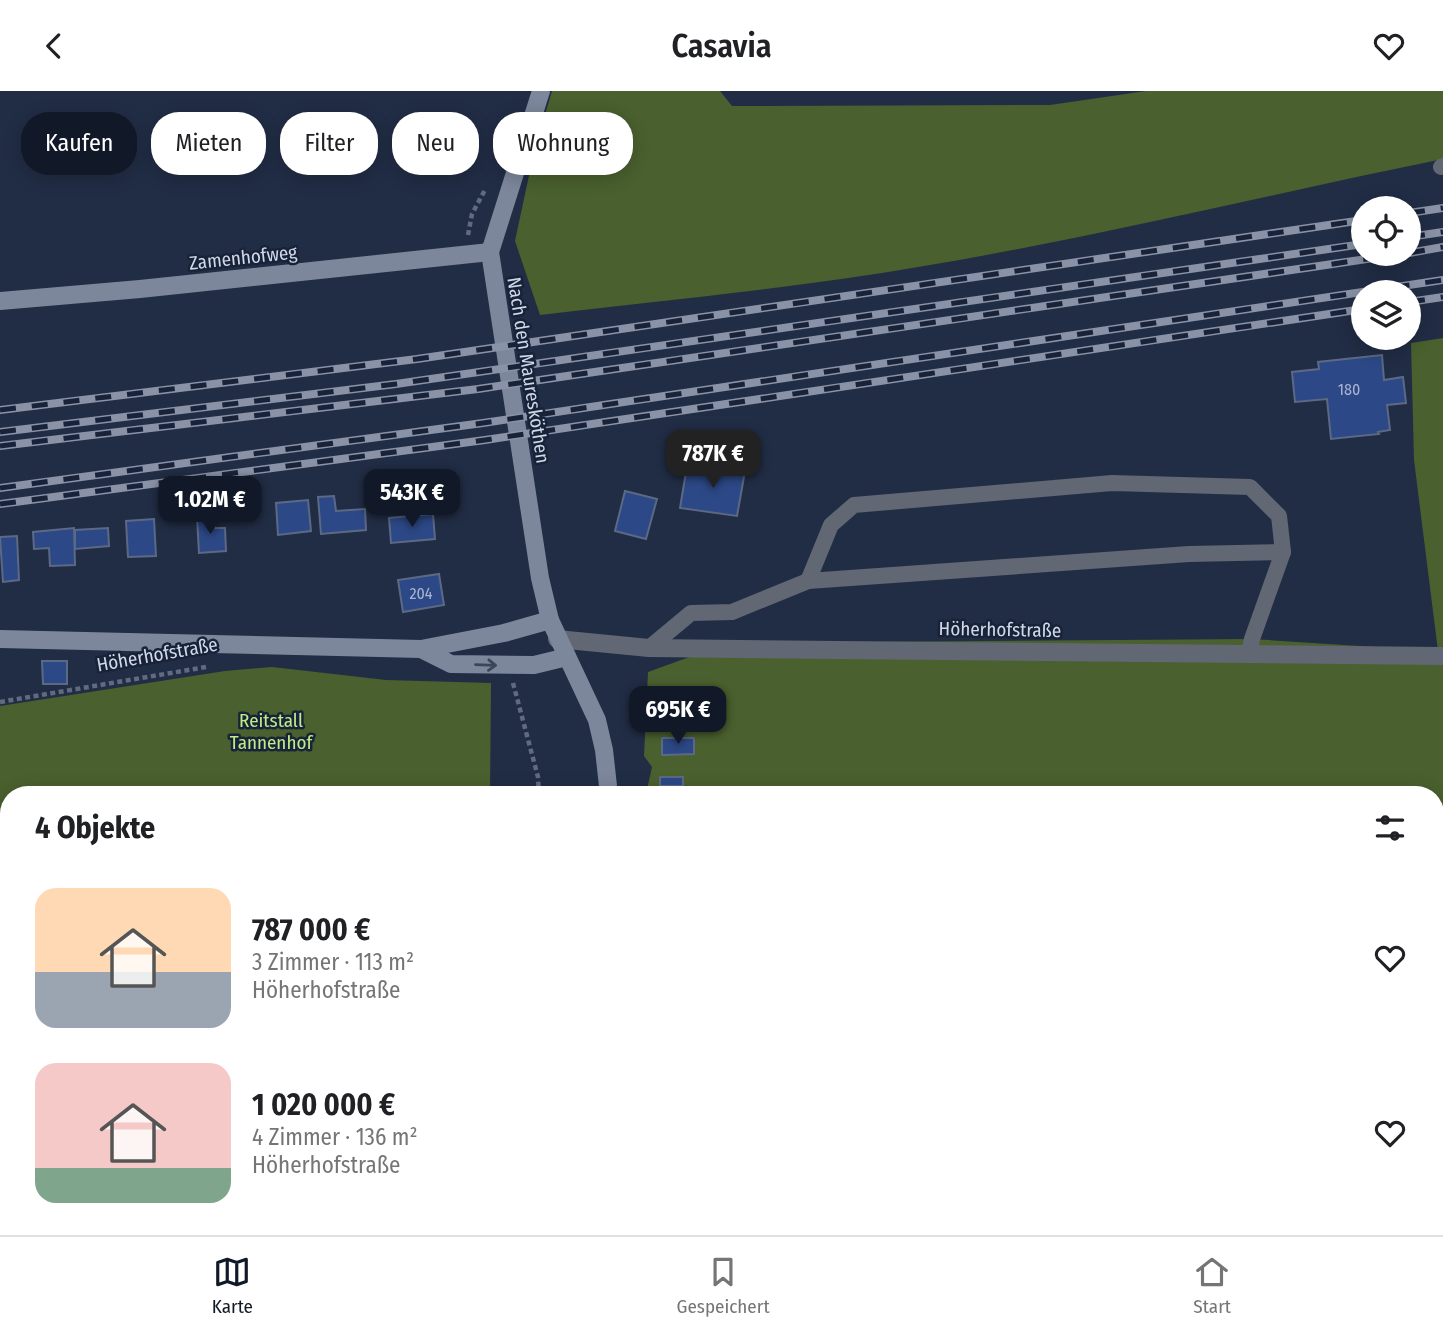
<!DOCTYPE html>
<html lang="de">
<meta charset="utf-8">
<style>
body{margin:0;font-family:"Fira Sans Condensed",sans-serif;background:#f6f6f6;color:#202124;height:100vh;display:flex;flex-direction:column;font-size:26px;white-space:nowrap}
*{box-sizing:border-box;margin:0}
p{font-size:23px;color:#757577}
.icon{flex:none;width:38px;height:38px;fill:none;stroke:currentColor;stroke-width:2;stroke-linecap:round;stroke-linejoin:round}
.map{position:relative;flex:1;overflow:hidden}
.panel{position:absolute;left:0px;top:695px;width:1444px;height:450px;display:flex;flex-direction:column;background:#fff;border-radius:28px 28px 0 0;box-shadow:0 4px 18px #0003}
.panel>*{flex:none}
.banner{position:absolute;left:21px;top:21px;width:700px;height:63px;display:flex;gap:14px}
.buttons{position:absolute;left:1351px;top:105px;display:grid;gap:14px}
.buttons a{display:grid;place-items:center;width:70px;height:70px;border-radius:50%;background:#fff;box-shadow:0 4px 18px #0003;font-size:35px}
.price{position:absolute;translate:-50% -60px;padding:0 16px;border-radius:14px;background:#111827;color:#fff;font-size:23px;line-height:46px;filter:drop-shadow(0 2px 4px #0008)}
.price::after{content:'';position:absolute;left:50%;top:42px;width:21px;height:16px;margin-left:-10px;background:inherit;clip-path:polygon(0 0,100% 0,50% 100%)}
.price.active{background:#222;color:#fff}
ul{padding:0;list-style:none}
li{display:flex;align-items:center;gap:21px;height:175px;padding:0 35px}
li span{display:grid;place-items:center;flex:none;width:196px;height:140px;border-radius:21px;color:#555}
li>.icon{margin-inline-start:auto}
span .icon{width:84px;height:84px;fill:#fffc;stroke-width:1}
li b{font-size:30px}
h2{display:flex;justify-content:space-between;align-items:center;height:84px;padding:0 35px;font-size:30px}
.tag{padding:0 24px;border-radius:28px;background:#fff;box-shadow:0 4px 18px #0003;font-size:24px;line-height:63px}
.tag.active{background:#111827;color:#fff}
header{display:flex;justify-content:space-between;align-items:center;height:91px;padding:0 35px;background:#fff;font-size:32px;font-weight:600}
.menu{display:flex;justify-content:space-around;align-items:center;height:98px;border-top:2px solid #e0e0e0;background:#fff;font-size:19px;color:#757577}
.menu a{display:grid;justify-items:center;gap:4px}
.menu .active{color:#111827}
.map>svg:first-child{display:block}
.green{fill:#4a602e}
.building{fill:#2c4886;stroke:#5c6985;stroke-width:2}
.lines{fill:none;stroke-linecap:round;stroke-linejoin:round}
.path{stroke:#606b80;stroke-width:4.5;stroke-dasharray:5 3.5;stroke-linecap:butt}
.lane{stroke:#616773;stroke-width:16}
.street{stroke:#616773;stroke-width:18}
.secondary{stroke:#7d879b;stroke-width:18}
.rail-casing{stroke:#8992a6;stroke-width:8}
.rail{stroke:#18233a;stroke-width:5;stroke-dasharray:16;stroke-linecap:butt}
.oneway{stroke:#3b465c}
.labels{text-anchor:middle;stroke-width:5;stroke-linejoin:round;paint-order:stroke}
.number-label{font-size:16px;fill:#a8b5d0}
.street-label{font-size:19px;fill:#d1d9e9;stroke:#18233a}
.park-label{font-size:19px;fill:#beec86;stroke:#18233a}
</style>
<header><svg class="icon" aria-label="back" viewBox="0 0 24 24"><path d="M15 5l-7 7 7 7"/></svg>Casavia<svg class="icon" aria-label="heart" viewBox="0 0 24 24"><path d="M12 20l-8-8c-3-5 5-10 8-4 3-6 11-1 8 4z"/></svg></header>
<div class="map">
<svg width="1443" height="1144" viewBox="0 0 1443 1144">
<rect width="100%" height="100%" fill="#212d45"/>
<g class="green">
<path d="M552,0H720L732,15L1050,14L1146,0H1443V68C1270,103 1098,146 924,175C797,197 668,209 540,224L515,150L534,61Z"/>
<polygon points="1443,247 1443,726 1435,725 1435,704 646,703 652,676 644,665 648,581 728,552 1252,548 1438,560 1414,369 1411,252"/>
<polygon points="272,576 386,589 491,592 490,703 9,704 9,752 0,751 0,615 225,580"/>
</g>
<g class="building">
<polygon points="1382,264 1384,289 1403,286 1406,312 1387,314 1390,339 1378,341 1379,343 1331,348 1327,308 1295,311 1292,281 1319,278 1318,271"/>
<polygon points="687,375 707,375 745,380 737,425 680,417"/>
<polygon points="625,400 657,408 646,448 615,440"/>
<polygon points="334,405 336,420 365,418 366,439 321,443 318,406"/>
<polygon points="308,409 311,440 278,444 276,412"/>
<polygon points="433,423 435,448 391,452 389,427"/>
<polygon points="214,424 215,437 225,437 226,460 199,462 197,426"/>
<polygon points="154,428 156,465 128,466 126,430"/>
<polygon points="74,437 75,474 50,475 49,457 34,458 33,441"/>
<polygon points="108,437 109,455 75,458 75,439"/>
<polygon points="17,445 19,489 3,491 0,446"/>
<polygon points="439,483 444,514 403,521 398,489"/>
<polygon points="42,570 67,570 67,593 43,593"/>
<polygon points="662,647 694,647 694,663 662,664"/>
<rect x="660" y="686" width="23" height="9"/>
<polygon points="74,699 74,704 37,704 37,700"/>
<polygon points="1435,785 1443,785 1443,828 1435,827"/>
<polygon points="1435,916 1443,916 1443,997 1435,997 1435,951 1442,951 1443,934 1435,934"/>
<polygon points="64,1136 87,1136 87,1144 63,1144"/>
<rect x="87" y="1136" width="22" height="8"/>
<polygon points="162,1136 198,1136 198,1144 161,1144"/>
<polygon points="218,1136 252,1136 251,1144 216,1144"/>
<polygon points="278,1136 296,1136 295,1144 278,1144"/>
<polygon points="296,1136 313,1136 313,1144 295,1144"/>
<rect x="323" y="1136" width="39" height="8"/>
<polygon points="385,1136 427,1136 427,1144 362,1144 362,1137 385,1139"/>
<polygon points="1094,1136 1139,1136 1138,1144 1094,1144"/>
<polygon points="1190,1136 1214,1136 1213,1144 1190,1144"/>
<polygon points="1214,1136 1237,1136 1237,1144 1213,1144"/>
</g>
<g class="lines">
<g class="path">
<polyline points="468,144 472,123 486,97"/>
<polyline points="513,592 538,686 539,704"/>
<polyline points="0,611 206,576"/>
</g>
<g class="lane">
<polyline points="1441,76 1443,75"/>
<polyline points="808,490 831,434 854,414 1112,392 1250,396 1279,425 1283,461"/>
<polyline points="649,557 691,522 732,521 808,490 1189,463 1283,461 1252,548 1249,562"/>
</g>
<g class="street">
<polyline points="557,548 649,557 1443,565"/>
<polyline points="1435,737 1443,737"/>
<polyline points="1435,1054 1443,1055"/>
<polyline points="0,1077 9,1077"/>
<polyline points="831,1144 832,1136"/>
<polyline points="1175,1144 1176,1136"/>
</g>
<g class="secondary">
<polyline points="541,0 490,161 540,487 550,529 597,629 604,659 609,704"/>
<polyline points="0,210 140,198 490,161"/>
<polyline points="0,548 421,558 504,542 550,529"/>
<polyline points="421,558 451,573 534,574 567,566"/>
<polyline points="596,1144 596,1136"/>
</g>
<g class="rail-casing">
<g id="rail">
<polyline points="1409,122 1443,117"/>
<polyline points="1409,146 1443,141"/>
<polyline points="1409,162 1443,156"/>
<polyline points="1409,211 1443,206"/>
<polyline points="0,319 417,268 1363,129"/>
<polyline points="0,341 396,293 1363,153"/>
<polyline points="0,355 478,298 1401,163"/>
<polyline points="0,397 483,332 1443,189"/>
<polyline points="0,413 485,349 1363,218"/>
</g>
</g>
<use href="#rail" class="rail"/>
</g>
<defs><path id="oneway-shaft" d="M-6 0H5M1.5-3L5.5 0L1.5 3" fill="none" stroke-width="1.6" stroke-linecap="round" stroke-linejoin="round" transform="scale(1.75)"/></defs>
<use class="oneway" href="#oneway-shaft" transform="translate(486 574) rotate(2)"/>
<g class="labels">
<g class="number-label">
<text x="1349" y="304">180</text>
<text x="421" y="508">204</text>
</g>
<g class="street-label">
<text transform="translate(243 166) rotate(-6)" y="7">Zamenhofweg</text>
<text transform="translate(529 279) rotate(81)" y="7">Nach den Mauresköthen</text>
<text transform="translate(1000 538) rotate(1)" y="7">Höherhofstraße</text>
<text transform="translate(157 563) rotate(-10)" y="7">Höherhofstraße</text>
</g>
<g class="park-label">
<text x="271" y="636">Reitstall<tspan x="271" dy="22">Tannenhof</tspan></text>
</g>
</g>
</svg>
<div class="buttons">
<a><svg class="icon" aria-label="locate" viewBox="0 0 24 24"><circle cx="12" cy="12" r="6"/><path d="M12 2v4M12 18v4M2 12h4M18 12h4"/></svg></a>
<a><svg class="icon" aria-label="layers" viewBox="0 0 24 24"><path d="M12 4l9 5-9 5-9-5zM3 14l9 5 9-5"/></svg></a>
</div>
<b class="price active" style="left:713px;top:399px">787K €</b>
<b class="price" style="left:412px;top:438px">543K €</b>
<b class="price" style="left:210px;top:445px">1.02M €</b>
<b class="price" style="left:678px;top:655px">695K €</b>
<div class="banner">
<a class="tag active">Kaufen</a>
<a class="tag">Mieten</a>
<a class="tag">Filter</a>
<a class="tag">Neu</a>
<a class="tag">Wohnung</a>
</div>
<section class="panel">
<h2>4 Objekte<svg class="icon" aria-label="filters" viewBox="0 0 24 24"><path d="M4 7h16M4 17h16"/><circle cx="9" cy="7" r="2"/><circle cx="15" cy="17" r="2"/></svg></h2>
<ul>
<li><span style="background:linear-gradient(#ffd9b3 60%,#9aa5b1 0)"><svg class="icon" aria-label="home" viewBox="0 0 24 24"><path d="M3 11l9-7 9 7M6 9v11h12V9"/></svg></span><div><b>787 000 €</b><p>3 Zimmer · 113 m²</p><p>Höherhofstraße</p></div><svg class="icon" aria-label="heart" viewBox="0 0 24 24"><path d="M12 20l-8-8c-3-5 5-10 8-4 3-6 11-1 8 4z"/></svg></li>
<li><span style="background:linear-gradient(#f6c9c9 75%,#7fa58c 0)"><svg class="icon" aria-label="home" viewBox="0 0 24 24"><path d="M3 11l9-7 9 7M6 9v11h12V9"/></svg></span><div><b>1 020 000 €</b><p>4 Zimmer · 136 m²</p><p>Höherhofstraße</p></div><svg class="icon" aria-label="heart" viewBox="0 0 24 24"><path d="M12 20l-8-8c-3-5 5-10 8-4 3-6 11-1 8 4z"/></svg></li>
</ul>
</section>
</div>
<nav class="menu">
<a class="active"><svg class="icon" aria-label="map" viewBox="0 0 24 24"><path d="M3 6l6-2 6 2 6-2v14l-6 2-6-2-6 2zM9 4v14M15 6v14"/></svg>Karte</a>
<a><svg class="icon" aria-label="saved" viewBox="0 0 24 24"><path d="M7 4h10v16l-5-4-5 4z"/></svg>Gespeichert</a>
<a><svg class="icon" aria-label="home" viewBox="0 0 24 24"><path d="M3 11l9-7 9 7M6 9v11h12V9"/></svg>Start</a>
</nav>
